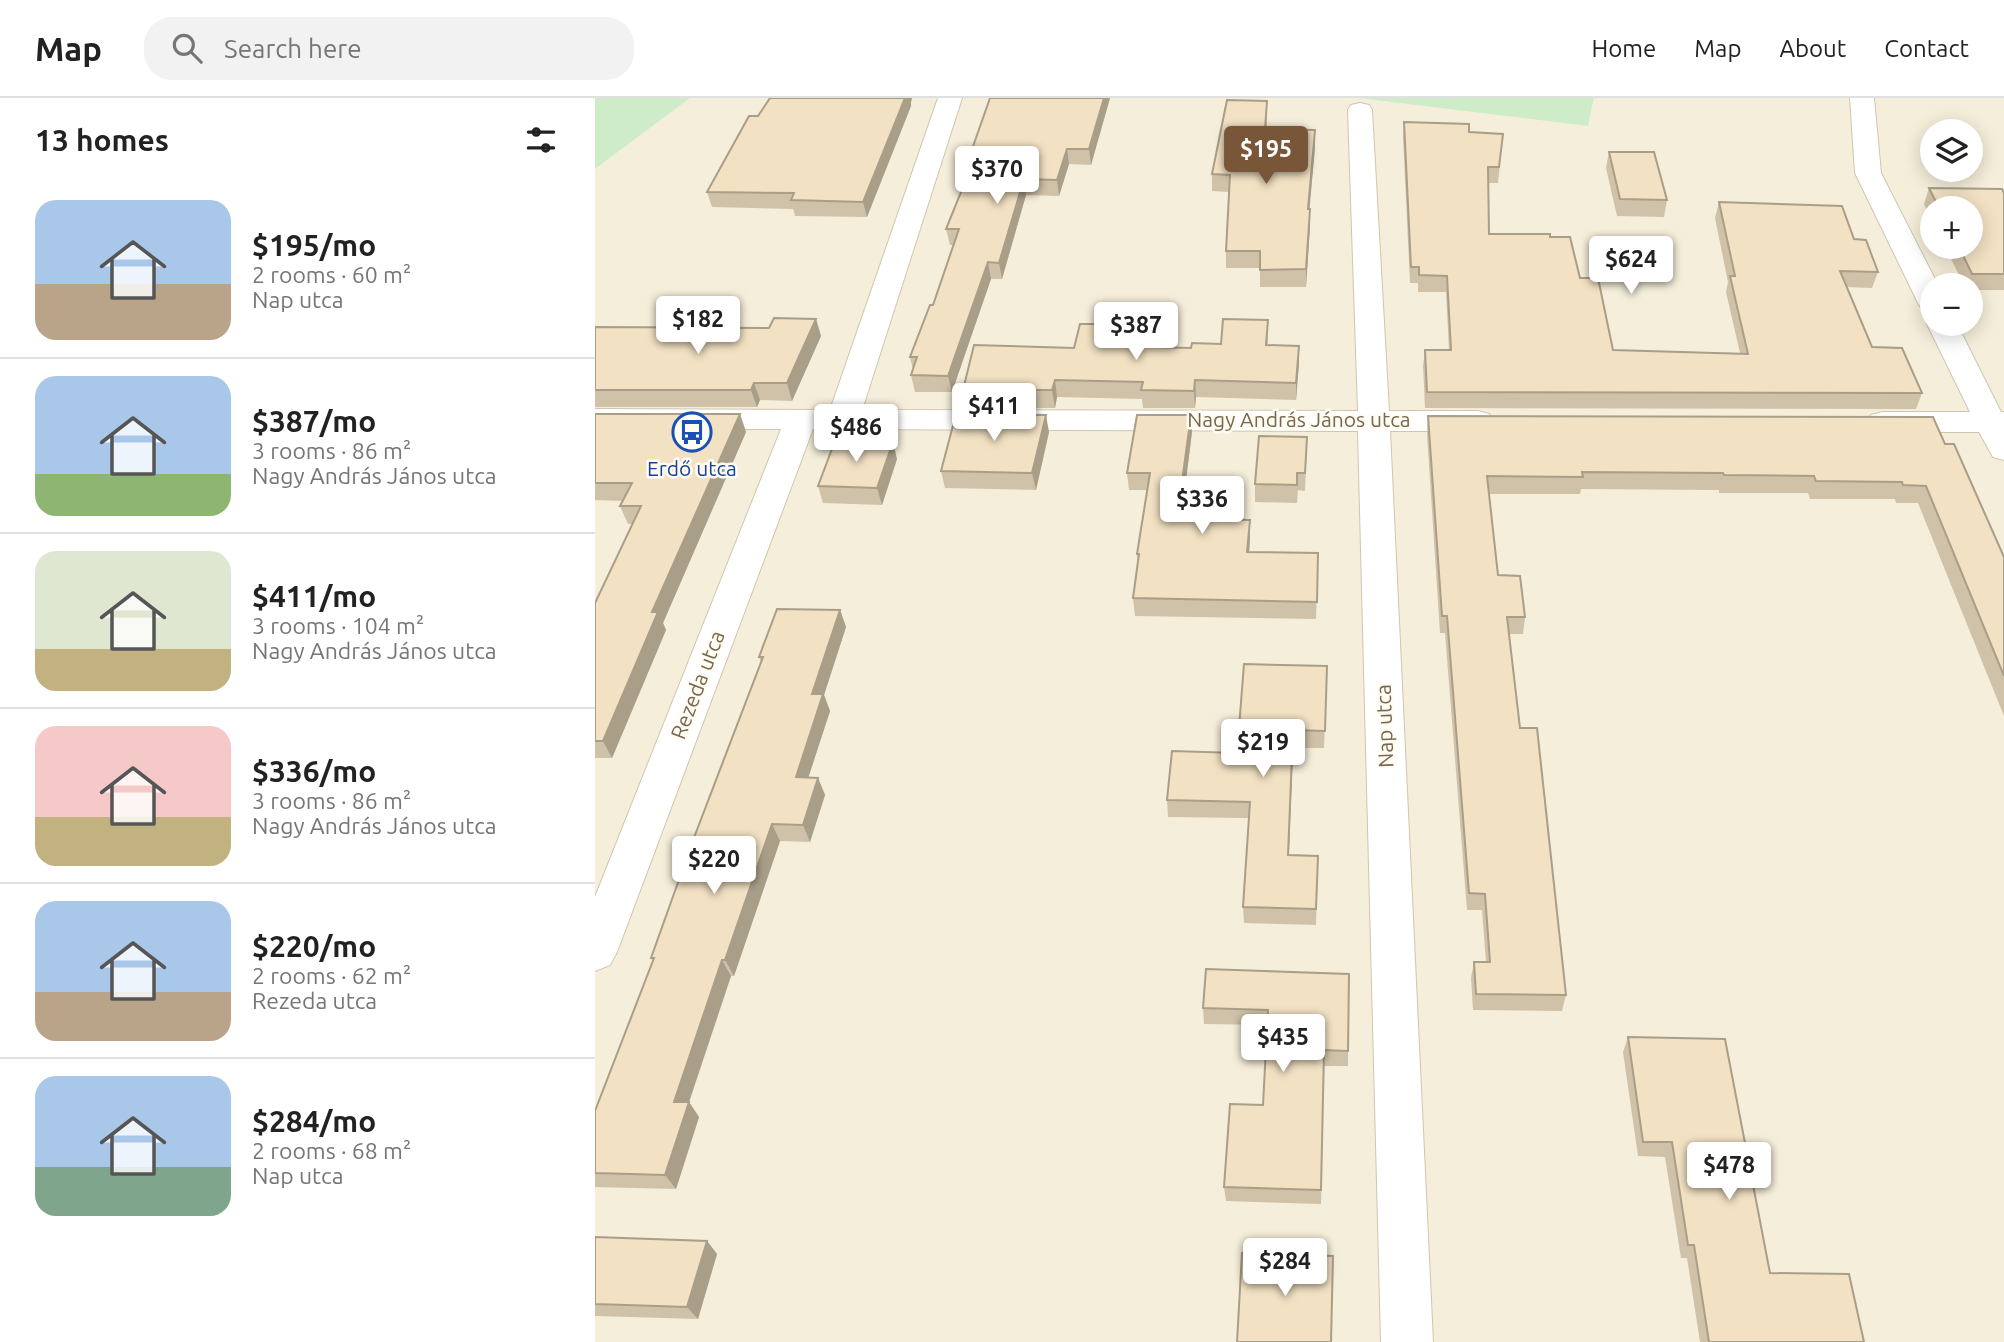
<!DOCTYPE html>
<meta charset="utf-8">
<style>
body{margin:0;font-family:Ubuntu,sans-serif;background:#f2f2f2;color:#222;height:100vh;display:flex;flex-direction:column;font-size:26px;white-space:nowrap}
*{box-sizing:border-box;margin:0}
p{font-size:23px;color:#767676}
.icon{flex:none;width:38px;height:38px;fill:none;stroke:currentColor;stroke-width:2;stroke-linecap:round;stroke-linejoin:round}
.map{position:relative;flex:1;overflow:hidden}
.side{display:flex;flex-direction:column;background:#fff;width:595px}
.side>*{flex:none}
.tools{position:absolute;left:1325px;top:21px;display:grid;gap:14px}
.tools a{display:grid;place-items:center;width:63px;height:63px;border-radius:50%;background:#fff;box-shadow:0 4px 18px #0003;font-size:35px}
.price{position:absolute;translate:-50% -60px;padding:0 16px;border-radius:7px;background:#fff;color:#222;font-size:23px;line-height:46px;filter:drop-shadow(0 2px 4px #0008)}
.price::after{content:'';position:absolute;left:50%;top:42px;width:21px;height:16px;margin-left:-10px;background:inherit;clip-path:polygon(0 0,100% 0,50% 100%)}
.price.on{background:#7a5638;color:#fff}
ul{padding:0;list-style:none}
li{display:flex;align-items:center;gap:21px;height:175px;padding:0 35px}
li+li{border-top:2px solid #e0e0e0}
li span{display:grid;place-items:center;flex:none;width:196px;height:140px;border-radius:21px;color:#555}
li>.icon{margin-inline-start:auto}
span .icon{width:84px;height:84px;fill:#fffc;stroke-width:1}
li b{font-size:30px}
h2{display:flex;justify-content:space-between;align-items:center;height:84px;padding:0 35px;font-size:30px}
header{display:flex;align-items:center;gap:42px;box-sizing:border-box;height:98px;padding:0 35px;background:#fff;border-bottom:2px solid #e0e0e0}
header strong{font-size:33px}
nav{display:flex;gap:38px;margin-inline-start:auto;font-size:24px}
.search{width:490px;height:63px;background:#f2f2f2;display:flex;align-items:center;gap:18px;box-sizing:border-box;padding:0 24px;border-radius:28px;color:#767676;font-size:26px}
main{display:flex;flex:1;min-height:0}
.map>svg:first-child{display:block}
.residential{fill:#f5eeda;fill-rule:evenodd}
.green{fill:#cfecc9}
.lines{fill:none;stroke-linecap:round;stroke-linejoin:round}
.minor-casing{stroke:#d0c6b0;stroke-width:2}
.minor{fill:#fff;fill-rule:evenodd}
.wall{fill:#d0c2a8}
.shaded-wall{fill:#a99e88}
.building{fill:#f2e1c3;stroke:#a99e88;stroke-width:2}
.labels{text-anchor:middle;stroke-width:5;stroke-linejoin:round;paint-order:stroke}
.street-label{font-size:21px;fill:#79674d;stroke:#fffdf3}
.transit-label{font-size:21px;fill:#164399;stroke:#fffdf3}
</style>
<header>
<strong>Map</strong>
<div class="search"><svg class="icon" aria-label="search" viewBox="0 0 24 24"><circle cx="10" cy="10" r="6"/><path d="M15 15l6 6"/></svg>Search here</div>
<nav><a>Home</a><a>Map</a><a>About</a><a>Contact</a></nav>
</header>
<main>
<section class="side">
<h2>13 homes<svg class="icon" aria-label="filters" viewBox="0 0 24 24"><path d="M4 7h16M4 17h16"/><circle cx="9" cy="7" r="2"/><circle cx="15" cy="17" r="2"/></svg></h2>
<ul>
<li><span style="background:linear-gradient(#a9c7e8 60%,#b9a48a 0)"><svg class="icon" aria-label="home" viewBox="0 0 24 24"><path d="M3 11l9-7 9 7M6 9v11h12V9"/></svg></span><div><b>$195/mo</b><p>2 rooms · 60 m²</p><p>Nap utca</p></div></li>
<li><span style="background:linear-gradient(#a9c7e8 70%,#8fb573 0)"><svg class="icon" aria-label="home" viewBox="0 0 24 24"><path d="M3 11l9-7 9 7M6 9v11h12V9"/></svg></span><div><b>$387/mo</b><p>3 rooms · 86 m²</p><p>Nagy András János utca</p></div></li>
<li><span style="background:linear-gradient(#dfe7d0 70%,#c2b280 0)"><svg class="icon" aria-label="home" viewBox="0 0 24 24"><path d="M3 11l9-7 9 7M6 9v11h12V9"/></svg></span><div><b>$411/mo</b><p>3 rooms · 104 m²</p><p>Nagy András János utca</p></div></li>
<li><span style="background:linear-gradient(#f6c9c9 65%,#c2b280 0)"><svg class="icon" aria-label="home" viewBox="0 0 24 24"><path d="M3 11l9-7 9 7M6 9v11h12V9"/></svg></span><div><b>$336/mo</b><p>3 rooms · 86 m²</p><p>Nagy András János utca</p></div></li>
<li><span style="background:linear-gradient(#a9c7e8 65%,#b9a48a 0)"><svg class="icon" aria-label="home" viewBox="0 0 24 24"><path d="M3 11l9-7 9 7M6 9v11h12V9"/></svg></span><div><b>$220/mo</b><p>2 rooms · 62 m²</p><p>Rezeda utca</p></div></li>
<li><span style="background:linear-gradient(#a9c7e8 65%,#7fa58c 0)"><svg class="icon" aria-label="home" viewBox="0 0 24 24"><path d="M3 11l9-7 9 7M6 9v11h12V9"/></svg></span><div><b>$284/mo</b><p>2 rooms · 68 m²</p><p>Nap utca</p></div></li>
</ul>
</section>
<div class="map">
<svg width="1409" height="1244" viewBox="0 0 1409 1244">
<rect width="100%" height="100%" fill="#fdfaec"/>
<path class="residential" d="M95,0H763L993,28L999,0H1409V1244H0V71ZM1337,33H1376V72H1337ZM1337,110H1376V149H1337ZM1337,187H1376V226H1337Z"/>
<g class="green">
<polygon points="0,0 95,0 0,71"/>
<polygon points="763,0 999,0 993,28"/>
</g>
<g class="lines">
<g class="minor-casing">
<g id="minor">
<polygon points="343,0 367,0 267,312 763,313 753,12 756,7 765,5 774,7 777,12 794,313 883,313 894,316 899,323 894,330 883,333 795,333 838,1244 786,1244 763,333 218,331 22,854 15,867 0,873 0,799 186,331 0,331 0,311 235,312"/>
<polygon points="1255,0 1279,0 1286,75 1343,187 1337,187 1337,214 1327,211 1323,205 1260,75"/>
<polygon points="1337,220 1337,226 1362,226 1406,314 1409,314 1409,362 1398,359 1384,334 1287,334 1276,331 1271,324 1276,317 1287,314 1375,314 1332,226"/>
</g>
</g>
<use href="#minor" class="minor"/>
</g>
<g class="wall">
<polygon points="175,0 317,0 316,4 316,8 272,119 200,118 198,111 117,109 112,94 163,18"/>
<polygon points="395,0 515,0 496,67 474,66 464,98 431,97 407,181 396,181 357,294 320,294 316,277 318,272 315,259 338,207 358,147 355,147 351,131 377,68 375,57"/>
<polygon points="672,3 672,31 720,32 720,49 714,111 715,128 711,189 665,189 665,170 631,170 631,153 634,94 617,93 617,76"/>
<polygon points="809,24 874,34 908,36 903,85 894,85 894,136 955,139 985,180 1018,252 1145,255 1131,194 1133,184 1120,120 1124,104 1259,141 1283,174 1277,190 1252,189 1277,249 1327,295 1321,311 830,310 828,268 830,252 854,252 851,194 823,194 823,185 815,185 808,39"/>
<polygon points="1014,54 1072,102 1069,119 1022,118 1011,70"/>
<polygon points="1334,90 1409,95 1409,192 1376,192 1376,187 1369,187 1350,149 1376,149 1376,110 1337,110 1337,123 1329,106"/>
<polygon points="221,221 226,238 197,303 165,302 162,309 0,309 0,229 174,230"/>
<polygon points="673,222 673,247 704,265 701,302 601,299 600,310 548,310 547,301 462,299 460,310 371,310 368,292 479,250 520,244 519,248 596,250 626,246"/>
<polygon points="0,316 145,316 151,334 68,525 71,532 17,660 0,660 0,505 38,426 33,426 25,408 28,403 0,402"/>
<polygon points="596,317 597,334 586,421 655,440 654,454 723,455 721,521 540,518 538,500 543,466 542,456 552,392 534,392 532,375"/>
<polygon points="833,318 1350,346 1409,459 1409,618 1323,405 1301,405 1300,401 1215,401 1213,395 1124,395 1124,392 986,391 985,396 894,396 903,477 930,519 928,536 914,536 925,630 971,897 967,913 878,912 876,880 879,864 891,864 887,812 872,812 850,535 845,535 832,336"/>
<polygon points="454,334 441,392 350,390 346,373"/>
<polygon points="712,339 710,393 703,392 702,405 660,404 660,386"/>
<polygon points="302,361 287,407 228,405 223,388"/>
<polygon points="245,512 251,529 229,597 235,613 213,680 223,680 230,697 215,744 185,743 139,878 136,878 94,1004 104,1019 81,1091 0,1089 0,1013 58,863 56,860 166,564 164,559"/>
<polygon points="732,568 729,650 698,650 694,757 723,758 721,827 649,825 648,809 654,720 573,719 572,702 642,655"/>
<polygon points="611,871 753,953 753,968 729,968 726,1106 631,1103 629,1089 668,1007 672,927 609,926 608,910"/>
<polygon points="1033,939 1175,1175 1269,1244 1105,1244 1092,1160 1086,1160 1070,1059 1043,1058 1028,954"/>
<polygon points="0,1139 112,1143 122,1156 103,1221 0,1218"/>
</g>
<g class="shaded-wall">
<polygon points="310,0 317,0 316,4 316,8 272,119 268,104"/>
<polygon points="509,0 515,0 496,67 494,51"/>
<polygon points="720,32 720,49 713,128 713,111"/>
<polygon points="472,51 474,66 464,98 462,82"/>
<polygon points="429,81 431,97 407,181 404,165"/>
<polygon points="715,111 715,128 711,189 711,171"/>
<polygon points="393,164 396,181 357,294 353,278"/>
<polygon points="221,221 226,238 197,303 192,285"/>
<polygon points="518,226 520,244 516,265 514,248"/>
<polygon points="704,248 704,265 701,302 701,285"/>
<polygon points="460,282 462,299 460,310 457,292"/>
<polygon points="600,282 601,299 600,310 599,293"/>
<polygon points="159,285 165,302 162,309 156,292"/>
<polygon points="145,316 151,334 68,525 71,532 17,660 8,643 57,514"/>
<polygon points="451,317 454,334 441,392 437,375"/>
<polygon points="596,317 597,334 584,438 582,421"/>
<polygon points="298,344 302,361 287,407 282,390"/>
<polygon points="655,422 655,440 653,471 652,454"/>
<polygon points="245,512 251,529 229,597 235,613 208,696 201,679 217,596"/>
<polygon points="698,632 698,650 693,774 693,757"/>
<polygon points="223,680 230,697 215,744 208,727"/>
<polygon points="177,726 185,743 139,878 130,862"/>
<polygon points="127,862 136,878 89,1019 79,1004"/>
<polygon points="94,1004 104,1019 81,1091 70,1077"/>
<polygon points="112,1143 122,1156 103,1221 92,1209"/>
</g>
<g class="building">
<polygon points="175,0 310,0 268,104 196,102 199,95 112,94 154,18 163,18"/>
<polygon points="395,0 509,0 494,51 472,51 462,82 429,81 404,165 393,164 353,278 316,277 322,259 315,259 335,207 338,207 364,131 351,131 381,57 375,57"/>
<polygon points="632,2 672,3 670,31 720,32 713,111 715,111 711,171 665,172 665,153 631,153 635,77 617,76"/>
<polygon points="809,24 874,26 874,34 908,36 904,69 893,69 894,136 955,136 955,139 975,139 985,180 1003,180 1018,252 1153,256 1135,178 1140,178 1124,104 1247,108 1259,141 1271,142 1283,174 1245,173 1277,249 1307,250 1327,295 832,294 830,252 856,252 852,178 824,177 824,169 816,169"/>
<polygon points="1014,54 1059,54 1072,102 1025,101"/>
<polygon points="1334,90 1407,91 1409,95 1409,176 1377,176 1364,149 1376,149 1376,110 1344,110"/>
<polygon points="179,220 221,221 192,285 159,285 156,292 0,292 0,229 174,230"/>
<polygon points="628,221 673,222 671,247 704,248 701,285 600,282 599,293 546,292 548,284 460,282 457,292 368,292 379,247 479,250 485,226 518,226 514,248 596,250 597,245 626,246"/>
<polygon points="0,316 145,316 57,514 63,514 8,643 0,643 0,505 46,408 25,408 37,385 0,385"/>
<polygon points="361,316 451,317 437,375 346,373"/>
<polygon points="542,317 596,317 582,421 655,422 652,454 723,455 722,504 538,500 544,456 542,456 555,375 532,375"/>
<polygon points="833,318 1338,319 1350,346 1359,346 1409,459 1409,578 1331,388 1308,387 1307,384 1221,383 1219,378 1129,377 1128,375 987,374 988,379 892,378 903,477 925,478 930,519 912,519 925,630 942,630 971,897 881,896 879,864 895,864 890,796 874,795 852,518 847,518"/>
<polygon points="664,338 712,339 710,375 702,375 702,387 660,386"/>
<polygon points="240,343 298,344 282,390 223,388"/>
<polygon points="182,511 245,512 217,596 228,596 201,679 223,680 208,727 177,726 130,862 127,862 79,1004 94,1004 70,1077 0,1075 0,1013 59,860 56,860 100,737 168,559 164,559"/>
<polygon points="649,566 732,568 730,633 698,632 693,757 723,758 721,811 648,809 655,704 572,702 577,653 642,655"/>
<polygon points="611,871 754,876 753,953 729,952 726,1092 629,1089 635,1006 668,1007 673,912 608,910"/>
<polygon points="1033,939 1130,941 1175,1175 1254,1176 1269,1244 1114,1244 1099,1147 1093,1147 1077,1044 1048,1044"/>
<polygon points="0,1139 112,1143 92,1209 0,1206"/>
<polygon points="647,1155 738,1158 736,1244 642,1244"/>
</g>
<defs>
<g id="bus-ring" transform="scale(2.0125)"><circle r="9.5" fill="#fffdf3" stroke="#1a4fb4" stroke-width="1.5"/><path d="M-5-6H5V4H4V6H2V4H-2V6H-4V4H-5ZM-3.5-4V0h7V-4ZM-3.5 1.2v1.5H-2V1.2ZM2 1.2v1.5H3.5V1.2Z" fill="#1a4fb4"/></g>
</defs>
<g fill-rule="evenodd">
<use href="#bus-ring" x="97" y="334"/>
</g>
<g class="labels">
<g class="street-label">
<text x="704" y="329">Nagy András János utca</text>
<text transform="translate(103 587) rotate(-69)" y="7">Rezeda utca</text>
<text transform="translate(790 628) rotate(-92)" y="7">Nap utca</text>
</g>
<g class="transit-label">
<text x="97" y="378">Erdő utca</text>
</g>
</g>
</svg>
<div class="tools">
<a><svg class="icon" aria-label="layers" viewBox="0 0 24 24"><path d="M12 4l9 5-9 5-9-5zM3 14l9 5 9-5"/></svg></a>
<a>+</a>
<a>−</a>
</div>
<b class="price on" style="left:671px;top:88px">$195</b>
<b class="price" style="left:402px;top:108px">$370</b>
<b class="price" style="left:1036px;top:198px">$624</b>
<b class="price" style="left:103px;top:258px">$182</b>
<b class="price" style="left:541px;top:264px">$387</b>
<b class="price" style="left:399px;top:345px">$411</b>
<b class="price" style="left:261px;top:366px">$486</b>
<b class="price" style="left:607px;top:438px">$336</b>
<b class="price" style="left:668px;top:681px">$219</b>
<b class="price" style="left:119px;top:798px">$220</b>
<b class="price" style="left:688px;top:976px">$435</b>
<b class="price" style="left:1134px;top:1104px">$478</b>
<b class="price" style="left:690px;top:1200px">$284</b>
</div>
</main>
